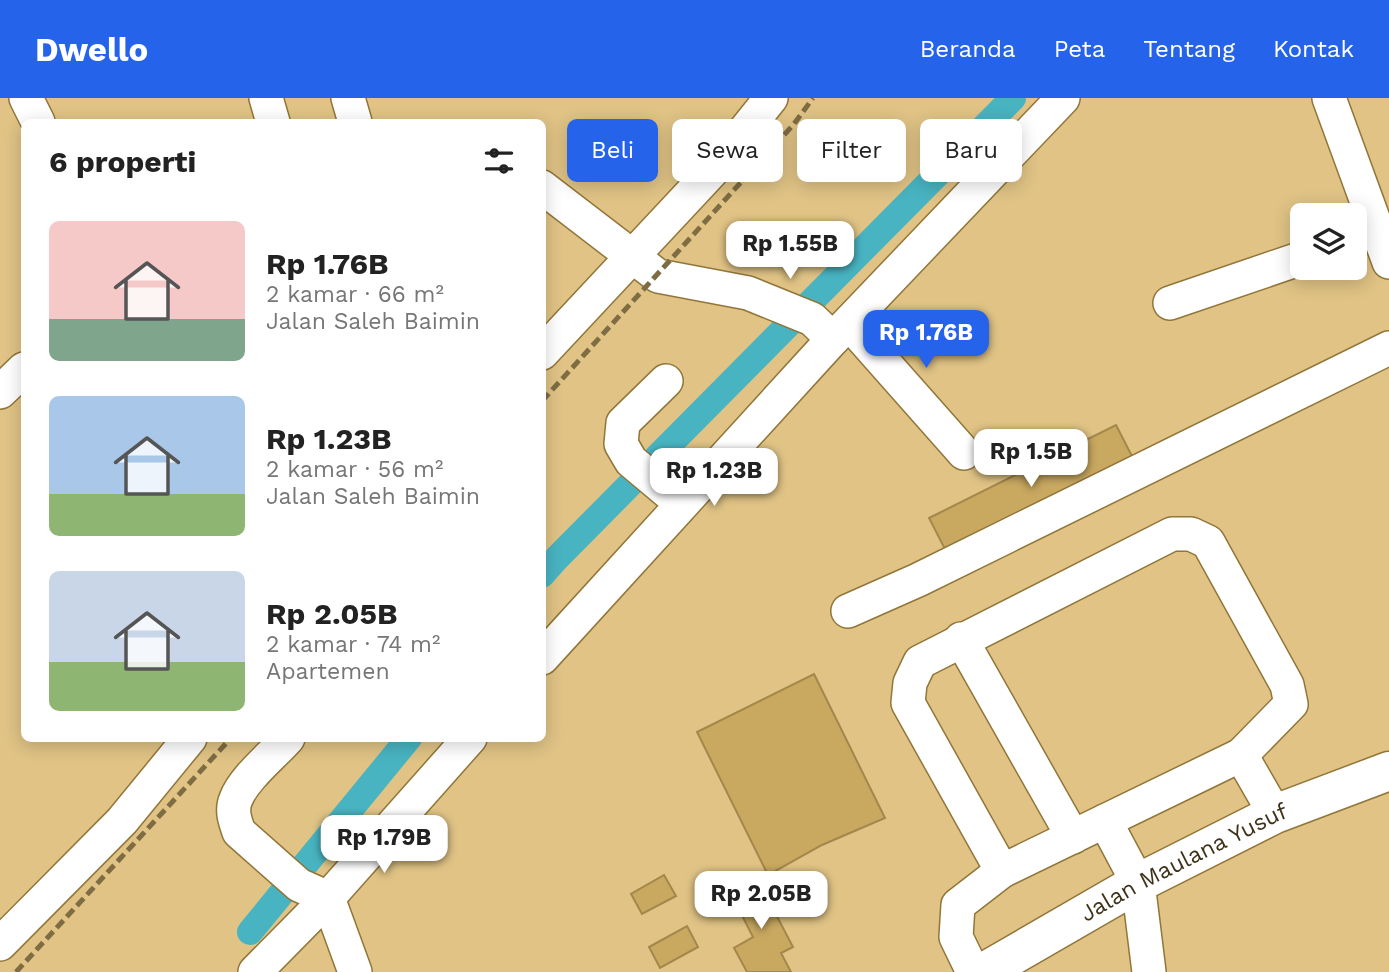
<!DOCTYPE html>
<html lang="id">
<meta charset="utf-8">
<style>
body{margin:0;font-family:"Work Sans",sans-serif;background:#f2f2f2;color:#222;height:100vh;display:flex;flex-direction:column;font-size:26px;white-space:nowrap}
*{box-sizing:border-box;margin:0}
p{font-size:23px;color:#767676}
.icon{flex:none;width:38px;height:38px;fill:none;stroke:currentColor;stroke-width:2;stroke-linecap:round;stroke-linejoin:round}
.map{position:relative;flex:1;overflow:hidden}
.drawer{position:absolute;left:21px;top:21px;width:525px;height:623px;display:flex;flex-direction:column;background:#fff;border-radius:10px;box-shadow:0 4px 18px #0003}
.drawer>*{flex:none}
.banner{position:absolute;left:567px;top:21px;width:665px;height:63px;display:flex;gap:14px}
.buttons{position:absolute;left:1290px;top:105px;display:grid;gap:14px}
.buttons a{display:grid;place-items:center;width:77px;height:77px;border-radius:10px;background:#fff;box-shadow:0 4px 18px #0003;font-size:35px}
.price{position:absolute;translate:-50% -60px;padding:0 16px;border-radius:14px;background:#fff;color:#222;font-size:23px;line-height:46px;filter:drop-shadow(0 2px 4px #0008)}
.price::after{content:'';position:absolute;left:50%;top:42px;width:21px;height:16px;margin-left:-10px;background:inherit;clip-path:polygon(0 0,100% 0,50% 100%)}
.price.selected{background:#2563eb;color:#fff}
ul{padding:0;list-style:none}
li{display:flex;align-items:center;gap:21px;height:175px;padding:0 28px}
li span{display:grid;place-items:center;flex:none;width:196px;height:140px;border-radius:10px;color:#555}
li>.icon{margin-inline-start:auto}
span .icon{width:84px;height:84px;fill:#fffc;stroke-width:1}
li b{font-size:30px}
h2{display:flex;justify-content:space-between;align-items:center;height:84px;padding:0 28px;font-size:30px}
.chip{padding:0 24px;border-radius:10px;background:#fff;box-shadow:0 4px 18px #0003;font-size:24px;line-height:63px}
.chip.selected{background:#2563eb;color:#fff}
header{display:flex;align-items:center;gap:42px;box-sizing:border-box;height:98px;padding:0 35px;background:#2563eb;color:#fff}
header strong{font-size:33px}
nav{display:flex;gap:38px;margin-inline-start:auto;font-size:24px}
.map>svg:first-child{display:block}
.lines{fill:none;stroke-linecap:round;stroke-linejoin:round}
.canal{stroke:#48b4c1;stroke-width:26}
.building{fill:#c9a860;stroke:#a3874b;stroke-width:2}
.minor-casing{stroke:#917639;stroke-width:36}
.major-casing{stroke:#917639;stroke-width:41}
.minor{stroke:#fff;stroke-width:33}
.major{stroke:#fff;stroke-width:38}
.rail{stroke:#7e6c43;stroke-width:5;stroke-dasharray:10 5;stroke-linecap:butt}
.labels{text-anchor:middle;stroke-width:5;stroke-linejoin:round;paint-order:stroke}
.street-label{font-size:23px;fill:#3e3319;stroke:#edd091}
</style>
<header>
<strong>Dwello</strong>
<nav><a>Beranda</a><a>Peta</a><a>Tentang</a><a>Kontak</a></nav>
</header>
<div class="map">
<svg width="1389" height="874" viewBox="0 0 1389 874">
<rect width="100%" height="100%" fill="#e0c385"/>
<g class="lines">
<g class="canal">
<polyline points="542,477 557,460 1013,0"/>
<polyline points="250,834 409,640"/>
</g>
</g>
<g class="building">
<polygon points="1116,327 1134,362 947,455 929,420"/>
<polygon points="814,576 885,720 822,747 768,777 697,634"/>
<polygon points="664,777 676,798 642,816 631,796"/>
<polygon points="757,780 793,849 781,855 791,874 747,874 734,850 753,839 730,794"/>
<polygon points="687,828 698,849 660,870 649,849"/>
</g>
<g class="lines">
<g class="minor-casing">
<g id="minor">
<polyline points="26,0 38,24"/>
<polyline points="266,0 273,24"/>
<polyline points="348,0 355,24"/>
<polyline points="1329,0 1389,164"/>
<polyline points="542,89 658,178 748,195 812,221 833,241"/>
<polyline points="1170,205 1302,160"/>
<polyline points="849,225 964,355"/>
<polyline points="542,255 714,71 771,0"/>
<polyline points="666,283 623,325 621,346 631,363 681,405"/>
<polyline points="0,294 24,271"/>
<polyline points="848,513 918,482 1389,250"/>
<polyline points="961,541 1073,739"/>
<polyline points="542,560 833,241 1063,0"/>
<path d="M288,640C273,657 244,680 236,701C231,712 235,723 239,734L299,787L328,800L355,874"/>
<polyline points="1105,723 1138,785 1149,874"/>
<polyline points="1002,773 908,605 910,585 920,564 1172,436 1191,436 1208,444 1287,587 1291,606 1241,657"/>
<polyline points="0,846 122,723 190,640"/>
<polyline points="255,874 328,800 470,640"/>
<polyline points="973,874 956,839 958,807 1002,773 1241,657 1275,716"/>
</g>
</g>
<g class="major-casing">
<g id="major">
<path id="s1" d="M984,874L1138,785L1275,716L1389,673"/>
</g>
</g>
<use href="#minor" class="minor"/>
<use href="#major" class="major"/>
<g class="rail">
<polyline points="542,303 794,26 813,0"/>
<polyline points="16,874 231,640"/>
</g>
</g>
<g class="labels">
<g class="street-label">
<text dy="8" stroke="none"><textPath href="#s1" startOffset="228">Jalan Maulana Yusuf</textPath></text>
</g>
</g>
</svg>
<div class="buttons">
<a><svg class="icon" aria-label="layers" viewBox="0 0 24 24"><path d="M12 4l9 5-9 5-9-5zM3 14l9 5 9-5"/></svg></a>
</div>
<b class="price" style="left:790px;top:183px">Rp 1.55B</b>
<b class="price selected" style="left:926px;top:272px">Rp 1.76B</b>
<b class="price" style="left:1031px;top:391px">Rp 1.5B</b>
<b class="price" style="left:714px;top:410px">Rp 1.23B</b>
<b class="price" style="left:384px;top:777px">Rp 1.79B</b>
<b class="price" style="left:761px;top:833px">Rp 2.05B</b>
<div class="banner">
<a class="chip selected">Beli</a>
<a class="chip">Sewa</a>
<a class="chip">Filter</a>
<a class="chip">Baru</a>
</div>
<section class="drawer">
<h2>6 properti<svg class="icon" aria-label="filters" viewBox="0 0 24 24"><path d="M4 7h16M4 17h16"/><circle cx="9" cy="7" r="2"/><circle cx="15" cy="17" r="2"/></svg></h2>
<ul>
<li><span style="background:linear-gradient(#f6c9c9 70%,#7fa58c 0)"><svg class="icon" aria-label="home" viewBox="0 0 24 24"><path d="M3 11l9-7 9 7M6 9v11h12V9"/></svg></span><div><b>Rp 1.76B</b><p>2 kamar · 66 m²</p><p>Jalan Saleh Baimin</p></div></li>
<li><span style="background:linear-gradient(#a9c7e8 70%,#8fb573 0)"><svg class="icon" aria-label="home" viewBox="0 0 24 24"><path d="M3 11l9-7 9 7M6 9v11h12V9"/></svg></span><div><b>Rp 1.23B</b><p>2 kamar · 56 m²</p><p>Jalan Saleh Baimin</p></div></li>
<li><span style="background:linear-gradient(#c9d6e8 65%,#8fb573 0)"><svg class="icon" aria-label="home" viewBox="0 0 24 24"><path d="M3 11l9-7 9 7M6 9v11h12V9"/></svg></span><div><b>Rp 2.05B</b><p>2 kamar · 74 m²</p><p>Apartemen</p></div></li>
</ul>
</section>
</div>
